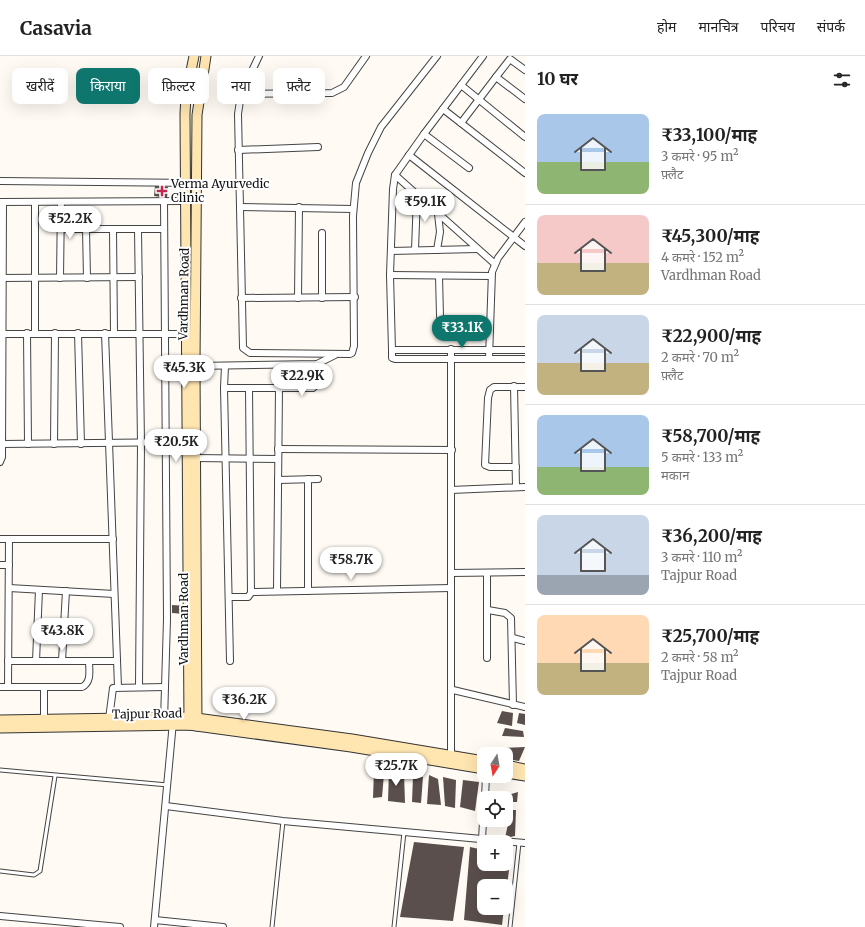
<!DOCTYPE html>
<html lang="hi">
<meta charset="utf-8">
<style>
body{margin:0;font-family:Merriweather,"Noto Sans Devanagari",serif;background:#f2f2f2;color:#222;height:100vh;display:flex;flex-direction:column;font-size:15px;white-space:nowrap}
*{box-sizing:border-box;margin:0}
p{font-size:13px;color:#767676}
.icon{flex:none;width:22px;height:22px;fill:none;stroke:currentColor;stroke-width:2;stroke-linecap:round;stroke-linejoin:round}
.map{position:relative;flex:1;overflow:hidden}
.details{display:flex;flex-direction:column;background:#fff;width:340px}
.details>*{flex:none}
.top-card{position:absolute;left:12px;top:12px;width:380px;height:36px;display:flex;gap:8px}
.needle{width:26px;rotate:191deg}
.controls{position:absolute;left:477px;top:691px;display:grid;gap:8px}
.controls a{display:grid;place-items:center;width:36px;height:36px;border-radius:8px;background:#fff;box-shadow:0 4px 16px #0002;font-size:20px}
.price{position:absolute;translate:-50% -34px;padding:0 9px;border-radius:14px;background:#fff;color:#222;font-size:13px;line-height:26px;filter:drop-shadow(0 1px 2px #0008)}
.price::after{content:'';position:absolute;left:50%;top:24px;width:12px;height:9px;margin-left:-6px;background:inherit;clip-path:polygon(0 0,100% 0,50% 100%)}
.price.active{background:#0f766e;color:#fff}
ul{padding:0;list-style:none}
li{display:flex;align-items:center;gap:12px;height:100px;padding:0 12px}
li+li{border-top:1px solid #e0e0e0}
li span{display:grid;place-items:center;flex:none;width:112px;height:80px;border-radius:8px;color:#555}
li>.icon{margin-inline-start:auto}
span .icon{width:48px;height:48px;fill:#fffc;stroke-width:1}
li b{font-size:17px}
h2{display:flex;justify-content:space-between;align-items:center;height:48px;padding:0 12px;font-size:17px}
.tag{padding:0 14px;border-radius:8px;background:#fff;box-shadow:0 4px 16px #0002;font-size:14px;line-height:36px}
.tag.active{background:#0f766e;color:#fff}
header{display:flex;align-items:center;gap:24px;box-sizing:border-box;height:56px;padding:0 20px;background:#fff;border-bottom:1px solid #e0e0e0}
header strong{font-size:19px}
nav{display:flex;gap:22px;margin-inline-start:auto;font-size:14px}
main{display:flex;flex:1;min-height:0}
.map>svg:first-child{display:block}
.building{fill:#5a4f4d}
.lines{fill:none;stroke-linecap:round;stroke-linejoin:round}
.lane-casing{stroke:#444;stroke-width:5}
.street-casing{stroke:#444;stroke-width:8}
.secondary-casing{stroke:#333;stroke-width:11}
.lane{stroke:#fff;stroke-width:3}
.street{stroke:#fff;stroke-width:6}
.secondary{stroke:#ffe5b0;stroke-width:9}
.poi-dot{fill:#c3274e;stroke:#fff;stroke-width:1.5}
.labels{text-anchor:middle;stroke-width:4;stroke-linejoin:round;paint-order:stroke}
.poi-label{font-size:12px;fill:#111;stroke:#fff;text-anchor:start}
.street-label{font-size:12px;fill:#111;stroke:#fff}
</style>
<header>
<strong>Casavia</strong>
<nav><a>होम</a><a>मानचित्र</a><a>परिचय</a><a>संपर्क</a></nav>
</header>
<main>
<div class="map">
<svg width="525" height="871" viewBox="0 0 525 871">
<rect width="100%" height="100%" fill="#fffbf4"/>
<g class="building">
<polygon points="155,130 168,131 167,142 154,140"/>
<polygon points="172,549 187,550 186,558 172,557"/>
<polygon points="502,655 513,657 512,670 497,667"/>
<polygon points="519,657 525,658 525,669 517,667"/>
<polygon points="505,672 523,675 524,681 502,680"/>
<polygon points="525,691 519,705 506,703 506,698 502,698 503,692"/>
<polygon points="374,714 384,718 382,741 373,742"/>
<polygon points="389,714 404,716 405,747 388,745"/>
<polygon points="429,719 438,723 441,749 427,748"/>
<polygon points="413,720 423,721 421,747 412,746"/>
<polygon points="443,721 456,724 455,752 445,750"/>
<polygon points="463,724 479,726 475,755 460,751"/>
<polygon points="518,736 517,746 506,746 508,739"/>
<polygon points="511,754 516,754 515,780 505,782"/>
<polygon points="414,786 464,791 453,865 400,861"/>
<polygon points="470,791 484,794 484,808 506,808 506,797 511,798 507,830 484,830 484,852 504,852 502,869 464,864"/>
</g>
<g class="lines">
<g class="lane-casing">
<g id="lane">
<polyline points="0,714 168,729"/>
<polyline points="0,815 34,819 40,815 55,720"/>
<polyline points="272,871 283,765"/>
<polyline points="394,871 404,776"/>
<polyline points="510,871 519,787"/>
</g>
</g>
<g class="street-casing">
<g id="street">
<polyline points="259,0 241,38 238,58 243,292 250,297 350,298 352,297 354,290 353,160 356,127 368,97 381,71 437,0"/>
<polyline points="483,0 424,78 395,119 495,208"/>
<polyline points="525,14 510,3 496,21 525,43"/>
<polyline points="461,29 525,81"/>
<polyline points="241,38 332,37 344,31 366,0"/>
<polyline points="443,53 525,117"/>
<polyline points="461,67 496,21"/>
<polyline points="424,78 469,112"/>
<polyline points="238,94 318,91"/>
<polyline points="409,99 525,190"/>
<polyline points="0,125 197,127"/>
<polyline points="164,145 167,563 164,665"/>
<polyline points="0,146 186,145"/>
<polyline points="35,146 35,277"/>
<polyline points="240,151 353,153"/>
<polyline points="61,173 164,173"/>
<polyline points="86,173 87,222"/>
<polyline points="113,173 114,277"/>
<polyline points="138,173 141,387 139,630"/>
<polyline points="415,194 417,139"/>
<polyline points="437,194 440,176 438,158"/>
<polyline points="391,195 477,193"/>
<polyline points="390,219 491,220"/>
<polyline points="439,220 440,260"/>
<polyline points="0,222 139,221"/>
<polyline points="60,222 61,146"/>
<polyline points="241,242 355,241"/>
<polyline points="298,242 299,151"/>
<polyline points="322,242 322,177"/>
<polyline points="27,277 28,388"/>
<polyline points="78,277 81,388"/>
<polyline points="105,277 118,631"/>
<polyline points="0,278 188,278"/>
<polyline points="451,293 451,699"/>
<polyline points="392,294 390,219 393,133 395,119"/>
<polyline points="525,294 394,294 392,295 392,302 395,303 525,303"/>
<polyline points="489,302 492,216 498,202 525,166"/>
<polyline points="195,310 317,308 335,299"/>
<polyline points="514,330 516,431"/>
<polyline points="224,332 225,310"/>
<polyline points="2,388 188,386"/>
<polyline points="54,388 55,277"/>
<polyline points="278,393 452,394"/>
<polyline points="195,402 278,403"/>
<polyline points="0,406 2,401 3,146"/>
<polyline points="516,411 490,411 485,409 488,342 490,334 494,331 525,331"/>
<polyline points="278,424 318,423"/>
<polyline points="451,434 525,431"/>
<polyline points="0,483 113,483"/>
<polyline points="0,509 9,509"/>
<polyline points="451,517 525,516"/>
<polyline points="487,517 487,602"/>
<polyline points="9,532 114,538"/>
<polyline points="277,535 279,332"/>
<polyline points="308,535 308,423"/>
<polyline points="251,536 451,532"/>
<polyline points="230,541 248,541 251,537 249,332"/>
<polyline points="488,554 505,557 511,562 513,649"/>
<polyline points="513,582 525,585"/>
<polyline points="8,605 116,605"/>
<polyline points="36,605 39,534"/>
<polyline points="62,605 66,535"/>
<polyline points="230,605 224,332 313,332 317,328 317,308"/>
<path d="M0,631H82C92,626 89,614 89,605"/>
<polyline points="8,631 9,483"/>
<polyline points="453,634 525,651"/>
<polyline points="109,663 113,632 165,631"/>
<polyline points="44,664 44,631"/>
<polyline points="485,742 486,720"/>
<polyline points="166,750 283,765 525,787"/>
<polyline points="482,783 484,749"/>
<polyline points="0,860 120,871"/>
<polyline points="155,864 223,871"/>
<polyline points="154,871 173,666"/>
</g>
</g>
<g class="secondary-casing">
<g id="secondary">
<polyline points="0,664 189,661 352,683 484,705"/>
<polyline points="189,669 185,58 186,40 194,0"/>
<polyline points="197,670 195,310 197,59 206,0"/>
<polyline points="0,672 189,669 351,691 484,713"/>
<polyline points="506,709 525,713"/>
<polyline points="506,717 525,720"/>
</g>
</g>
<use href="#lane" class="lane"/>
<use href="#street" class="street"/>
<use href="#secondary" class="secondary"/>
</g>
<path class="poi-dot" d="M160 129h4v4h4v4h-4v4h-4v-4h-4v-4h4z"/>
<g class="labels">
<g class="poi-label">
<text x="171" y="132">Verma Ayurvedic<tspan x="171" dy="14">Clinic</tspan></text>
</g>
<g class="street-label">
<text transform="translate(184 238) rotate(-89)" y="4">Vardhman Road</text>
<text transform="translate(184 563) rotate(-90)" y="4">Vardhman Road</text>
<text transform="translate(147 658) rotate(-1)" y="4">Tajpur Road</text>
</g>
</g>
</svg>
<div class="controls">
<a><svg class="needle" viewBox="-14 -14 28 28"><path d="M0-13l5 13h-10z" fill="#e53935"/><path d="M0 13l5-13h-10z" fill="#767676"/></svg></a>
<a><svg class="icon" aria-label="locate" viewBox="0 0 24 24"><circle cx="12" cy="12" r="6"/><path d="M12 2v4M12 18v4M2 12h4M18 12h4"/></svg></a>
<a>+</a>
<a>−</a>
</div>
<b class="price" style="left:425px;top:167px">₹59.1K</b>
<b class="price" style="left:70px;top:184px">₹52.2K</b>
<b class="price active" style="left:462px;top:293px">₹33.1K</b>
<b class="price" style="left:184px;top:333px">₹45.3K</b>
<b class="price" style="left:302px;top:341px">₹22.9K</b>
<b class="price" style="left:176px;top:407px">₹20.5K</b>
<b class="price" style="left:351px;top:525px">₹58.7K</b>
<b class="price" style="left:62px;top:596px">₹43.8K</b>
<b class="price" style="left:244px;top:665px">₹36.2K</b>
<b class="price" style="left:396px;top:731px">₹25.7K</b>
<div class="top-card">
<a class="tag">खरीदें</a>
<a class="tag active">किराया</a>
<a class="tag">फ़िल्टर</a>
<a class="tag">नया</a>
<a class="tag">फ़्लैट</a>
</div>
</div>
<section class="details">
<h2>10 घर<svg class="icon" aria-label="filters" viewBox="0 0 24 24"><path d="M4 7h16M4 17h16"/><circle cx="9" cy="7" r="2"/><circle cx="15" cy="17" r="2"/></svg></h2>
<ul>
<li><span style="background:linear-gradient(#a9c7e8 60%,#8fb573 0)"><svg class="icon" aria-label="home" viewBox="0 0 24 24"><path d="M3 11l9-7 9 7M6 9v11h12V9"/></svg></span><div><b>₹33,100/माह</b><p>3 कमरे · 95 m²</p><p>फ़्लैट</p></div></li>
<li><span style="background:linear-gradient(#f6c9c9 60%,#c2b280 0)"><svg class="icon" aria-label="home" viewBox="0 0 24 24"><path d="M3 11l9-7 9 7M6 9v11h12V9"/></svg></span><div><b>₹45,300/माह</b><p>4 कमरे · 152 m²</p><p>Vardhman Road</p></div></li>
<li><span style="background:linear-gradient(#c9d6e8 60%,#c2b280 0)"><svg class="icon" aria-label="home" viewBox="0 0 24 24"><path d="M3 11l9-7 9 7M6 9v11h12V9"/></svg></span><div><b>₹22,900/माह</b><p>2 कमरे · 70 m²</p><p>फ़्लैट</p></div></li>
<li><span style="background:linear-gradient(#a9c7e8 65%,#8fb573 0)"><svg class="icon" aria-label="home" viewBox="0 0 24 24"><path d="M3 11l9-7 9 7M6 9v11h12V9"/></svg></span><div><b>₹58,700/माह</b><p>5 कमरे · 133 m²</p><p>मकान</p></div></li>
<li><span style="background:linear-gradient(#c9d6e8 75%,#9aa5b1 0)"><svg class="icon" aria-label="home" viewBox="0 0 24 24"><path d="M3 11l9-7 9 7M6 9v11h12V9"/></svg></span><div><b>₹36,200/माह</b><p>3 कमरे · 110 m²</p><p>Tajpur Road</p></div></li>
<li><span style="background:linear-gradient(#ffd9b3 60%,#c2b280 0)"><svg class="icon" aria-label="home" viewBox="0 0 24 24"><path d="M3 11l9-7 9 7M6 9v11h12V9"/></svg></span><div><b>₹25,700/माह</b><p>2 कमरे · 58 m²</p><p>Tajpur Road</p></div></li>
</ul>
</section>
</main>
